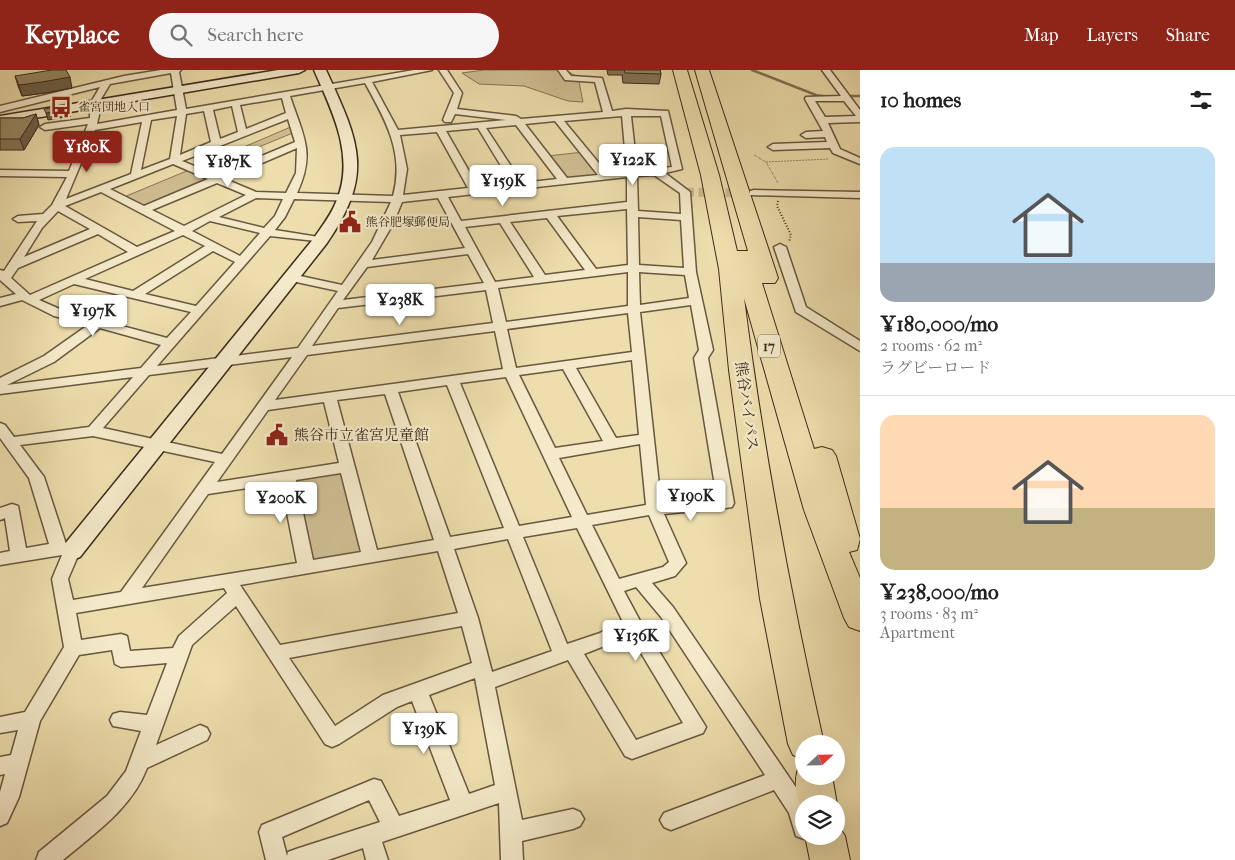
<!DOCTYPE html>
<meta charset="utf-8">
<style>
body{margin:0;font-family:"IM FELL French Canon","Noto Serif JP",serif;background:#f6f6f6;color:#202124;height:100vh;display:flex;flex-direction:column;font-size:19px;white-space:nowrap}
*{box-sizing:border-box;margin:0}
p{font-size:16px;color:#757577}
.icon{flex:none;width:28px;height:28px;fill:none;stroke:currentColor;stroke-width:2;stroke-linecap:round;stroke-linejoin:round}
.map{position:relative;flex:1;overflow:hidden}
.drawer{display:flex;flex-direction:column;background:#fff;width:375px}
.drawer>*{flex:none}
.needle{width:32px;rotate:68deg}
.tools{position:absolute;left:795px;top:665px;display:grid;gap:10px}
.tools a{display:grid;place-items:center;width:50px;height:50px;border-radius:50%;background:#fff;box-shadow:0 5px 20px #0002;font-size:25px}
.price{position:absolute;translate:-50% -42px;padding:0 11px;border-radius:5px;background:#fff;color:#222;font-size:16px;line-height:32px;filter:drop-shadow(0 1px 2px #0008)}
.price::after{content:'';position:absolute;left:50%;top:30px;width:15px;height:11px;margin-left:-8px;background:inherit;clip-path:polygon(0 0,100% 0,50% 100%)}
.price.active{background:#8f2418;color:#fff}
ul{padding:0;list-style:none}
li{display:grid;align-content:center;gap:10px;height:265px;padding:0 20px}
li+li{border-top:1px solid #e0e0e0}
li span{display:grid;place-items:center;height:155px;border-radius:15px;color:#555}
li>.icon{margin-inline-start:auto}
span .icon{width:90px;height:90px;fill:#fffc;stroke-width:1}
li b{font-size:21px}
h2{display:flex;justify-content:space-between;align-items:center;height:60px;padding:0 20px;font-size:21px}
header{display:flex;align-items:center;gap:30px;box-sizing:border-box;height:70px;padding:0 25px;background:#8f2418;color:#fff}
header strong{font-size:24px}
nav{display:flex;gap:28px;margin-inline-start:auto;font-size:18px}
.search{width:350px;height:45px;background:#f6f6f6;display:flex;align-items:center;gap:12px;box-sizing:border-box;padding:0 18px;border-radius:28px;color:#757577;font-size:19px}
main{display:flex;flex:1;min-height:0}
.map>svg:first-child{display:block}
.green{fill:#d0bf94;stroke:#867457}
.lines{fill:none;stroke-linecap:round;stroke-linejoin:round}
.stream{stroke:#827154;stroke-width:2.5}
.street-tunnel{stroke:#caba90;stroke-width:9;stroke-dasharray:9 4.5;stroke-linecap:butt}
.street-casing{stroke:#68573f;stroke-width:3}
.secondary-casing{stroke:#3b2a1a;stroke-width:3}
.highway-casing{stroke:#3b2a1a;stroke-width:2}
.path-far1{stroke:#3b2a1a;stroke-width:1;stroke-dasharray:0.5 1;stroke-linecap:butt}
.path{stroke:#3b2a1a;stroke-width:2;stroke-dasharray:1 2;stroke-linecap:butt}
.street{fill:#f4eaca;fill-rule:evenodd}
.secondary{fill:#f4eaca;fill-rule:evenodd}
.highway{fill:#eedead;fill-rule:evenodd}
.wall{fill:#837558;stroke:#3b2a1a}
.shaded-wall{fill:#6a5f47;stroke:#3b2a1a}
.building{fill:#988866;stroke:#3b2a1a}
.labels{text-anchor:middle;stroke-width:4.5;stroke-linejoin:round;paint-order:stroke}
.far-poi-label{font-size:12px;fill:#3b2a1a;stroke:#f4eaca;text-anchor:start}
.shield{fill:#f4eaca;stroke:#72644f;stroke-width:1}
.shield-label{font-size:14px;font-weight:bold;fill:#3b2a1a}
.street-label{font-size:15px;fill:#3b2a1a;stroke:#f4eaca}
.poi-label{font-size:15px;fill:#3b2a1a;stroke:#f4eaca;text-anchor:start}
</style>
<header>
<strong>Keyplace</strong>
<div class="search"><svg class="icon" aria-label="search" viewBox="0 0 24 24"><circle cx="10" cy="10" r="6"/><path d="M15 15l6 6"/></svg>Search here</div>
<nav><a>Map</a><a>Layers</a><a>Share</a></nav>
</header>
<main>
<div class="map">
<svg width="860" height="790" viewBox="0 0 860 790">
<rect width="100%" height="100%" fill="#eedead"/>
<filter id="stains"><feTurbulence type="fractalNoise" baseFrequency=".004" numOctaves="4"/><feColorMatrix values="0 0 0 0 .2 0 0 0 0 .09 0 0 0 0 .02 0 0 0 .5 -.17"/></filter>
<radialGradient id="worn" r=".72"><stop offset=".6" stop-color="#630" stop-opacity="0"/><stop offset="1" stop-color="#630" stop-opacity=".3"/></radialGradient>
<g class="green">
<polygon points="484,0 565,0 578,7 583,32 568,31 524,16 479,14 462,3"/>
<polygon points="293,56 295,62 203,100 197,97"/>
<polygon points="584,82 604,106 566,110 547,86"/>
<polygon points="189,100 210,110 146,137 124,127"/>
<polygon points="343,401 362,482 305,492 293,409"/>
</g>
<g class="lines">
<g class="stream">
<polyline points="752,0 816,25 814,25 832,27"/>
<polyline points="844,26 860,26"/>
</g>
<polyline class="street-tunnel" points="685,122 751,123"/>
<g class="street-casing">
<g id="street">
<path d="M161,0H181L179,2L186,39L414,0H432L372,12L398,60L506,50L455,44L451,52H445L443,50L454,23L439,0H447L462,23L457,39L516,46L521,49L603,42L595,12L565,10L558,0H566L571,6L602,8L612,41L626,39L668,41L682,99L665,103L690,122L696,202L713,280L708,288L734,433L732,437L726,438L664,444L686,493L675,506L652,513L673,537L806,732L807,734H804V766H811L804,769L796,766L789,743L774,720L671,760L664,757L660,750L664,743L765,705L661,547L636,517L624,521L639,549L706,657L703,663L632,689L625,686L568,590L495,617L522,750L573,739L580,742L584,749L580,756L573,759L522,771L523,790H501L499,733L382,772L388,790H366L363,778L328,790H266L259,762L262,755L374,709L381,711L399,746L450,730L412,631L397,637L339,674L332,677L325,674L236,536L192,575L156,675L200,655L207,658L210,664L207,670L147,698C132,738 95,763 63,790H36L39,782L107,726L126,701L141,661L113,656L110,650L113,644L120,642L147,645L167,593L121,597L115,594L112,580L79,585L40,651L19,727L7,753L0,756V722L5,704L0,705V687L11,685L18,660L0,663V647L25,642L64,577L52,509L62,485L0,495V483L10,481L5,448L0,450V438L12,434L18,436L26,478L49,474L29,408L0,368V353L5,355L14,367L89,357L133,307L0,324V308L44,286L88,255L54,246L22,230L0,236V228L16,224L0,210V200L4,201L37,151L18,152L13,149L18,146L43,144L52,135L67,107L0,106V100L69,101L88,54L45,60L40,57L45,54L90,48V34L100,17L0,42V36L124,6ZM171,3L177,40L97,54L99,45L98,34L110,14ZM365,13C385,49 405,83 393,126L297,123C316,82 303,66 290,26ZM282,28L286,43L246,59L240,35ZM232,36L238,62L220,69L213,40ZM204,41L211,72L180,85L186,44ZM177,46L170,89L141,100L151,50ZM622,46L627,101L607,103L564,51ZM631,46H661L672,97L637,100ZM288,49L295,72L216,105L182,91ZM555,51L598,105L567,108L525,54ZM142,52L131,104L66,129L95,60ZM516,55L557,109L522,113L486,58ZM478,58L512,114L478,117L446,61ZM437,62L468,118L403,125L407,99L400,65ZM297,78L296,103L286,123L256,122L225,109ZM173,94L208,109L144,136L110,119ZM654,105L680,123L681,144L638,141L637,106ZM627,107V132L461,151L448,127ZM217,113L246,125L184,156L152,140ZM101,122L175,161L137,177L65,136ZM256,128L283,129L275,146L264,158L219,147ZM438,128L465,178L372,190L393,154L402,132ZM294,129L391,132L372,172L342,215L291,204L285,208L287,210L338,221L298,278L157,296L270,166L325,172V168L275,160L285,147ZM627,139L628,195L596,199L557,146ZM58,141L90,159L24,187L42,158ZM638,147L681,150L684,198L639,195ZM547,148L585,200L545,205L510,152ZM210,151L260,163L240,186L192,161ZM500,153L534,207L495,212L465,157ZM98,164L128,182L30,225L11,208L18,198ZM183,165L205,176L133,221L85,209ZM213,181L235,192L196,236L145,224ZM468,184L484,213L343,230L367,197ZM628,202V236L506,252L498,218ZM639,202L685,205L689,228L640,235ZM74,214L191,242L167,268L62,240L39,230ZM486,220L493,253L312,276L338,238ZM691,235L699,280L694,288L717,428L661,433L640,242ZM628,243L632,282L516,298L507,259ZM100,258L161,275L141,298L7,315L54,292ZM495,261L503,299L275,330L307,285ZM292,287L222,384L103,358L149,305ZM632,290L639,365L616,368L576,298ZM563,299L603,371L555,378L519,305ZM506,307L572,447L519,456L460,313ZM447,315L504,458L450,467L398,322ZM385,324L434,470L377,480L337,330ZM324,332L339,393L217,412L268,340ZM93,366L215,392L121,522L73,530L68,509L80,481L78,477L66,474L44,407L20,375ZM640,374L646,435L587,445L559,388ZM341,403L361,482L313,490L296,410ZM281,413L297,493L142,518L208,424ZM649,445L669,492L663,497L619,509L592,455ZM577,458L622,550L600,563L567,574L523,467ZM508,469L552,581L492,602L478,548L454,479ZM438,481L458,543L280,575L240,515ZM224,518L227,523L179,566L173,578L130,581L127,566L121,564L81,570L76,543ZM462,556L472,593L383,625L335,656L289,588ZM629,563L683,653L636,670L584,584L612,573ZM475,608L495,715L469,724L429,625ZM369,730L380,752L296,779L288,782L287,786L282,767Z"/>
<path d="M822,0H830L860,40V52L828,53L840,79L860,88V94L833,83L830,78L773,80L768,77L773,74L827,72L825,67L806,68L801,65L806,62L823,61L805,29L806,27L841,26ZM815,31H844L856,46L825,47Z"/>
<polygon points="754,120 860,122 860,128 750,125 750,121"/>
<polygon points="780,174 786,177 806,237 860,271 860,281 796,242 774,177"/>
</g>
</g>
<g class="secondary-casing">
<g id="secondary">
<polygon points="278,0 305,0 299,3 0,54 0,46"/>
<path d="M314,0H326C359,72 375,103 327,173L80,487L72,490L64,487L60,481L64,475L314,168C322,156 331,145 336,132C356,87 332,41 314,0Z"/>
</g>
</g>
<g class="highway-casing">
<g id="highway">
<path d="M673,0H687L719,105L737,181H748L695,0H709L778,208L775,213H762L814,379L822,377L832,380L836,386L860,469L857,480L849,482L860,508V561L849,557L844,548L804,440L744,228C763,378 791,526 824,674H804V689L793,685L788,674L760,529L729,300L719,199L701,105Z"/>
<path d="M804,692V706H832L837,734L836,736V734H804V745C796,728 792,711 800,694Z"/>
<polygon points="836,752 845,766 850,790 810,790 805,766 836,766"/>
</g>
</g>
<g class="path-far1">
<polyline points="754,85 766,92 778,113"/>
<polyline points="766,92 829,89"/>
</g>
<polyline class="path" points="778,131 777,136 791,165 789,172"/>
<use href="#street" class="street"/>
<use href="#secondary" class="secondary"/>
<use href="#highway" class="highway"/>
</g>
<g class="wall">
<polygon points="607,0 660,0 661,4 659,14 623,13 622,5 608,5"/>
<polygon points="15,6 72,18 45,23 22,26 18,16"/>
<polygon points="36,44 39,55 24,80 0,80 0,48 23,48"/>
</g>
<g class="shaded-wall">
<polygon points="70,7 72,18 45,23 22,26 19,15"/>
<polygon points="69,39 71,46 48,50 46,43"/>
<polygon points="36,44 39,55 24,80 20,69"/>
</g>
<g class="building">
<polygon points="52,0 66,0 70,7 42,12 19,15 15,6"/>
<polygon points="624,0 660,0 661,4 625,3"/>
<polygon points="68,35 69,39 46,43 44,39"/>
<polygon points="36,44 20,69 0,69 0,48 23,48"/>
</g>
<defs>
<g id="bus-bare" transform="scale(1.725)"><path d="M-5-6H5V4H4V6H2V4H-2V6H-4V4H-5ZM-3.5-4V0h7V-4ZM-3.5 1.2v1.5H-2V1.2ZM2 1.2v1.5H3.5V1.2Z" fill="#8f2418" stroke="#f4eaca" stroke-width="2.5" paint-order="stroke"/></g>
<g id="civic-bare" transform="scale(1.725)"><path d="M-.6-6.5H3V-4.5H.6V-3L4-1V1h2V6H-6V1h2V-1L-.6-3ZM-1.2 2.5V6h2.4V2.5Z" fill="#8f2418" stroke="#f4eaca" stroke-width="2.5" paint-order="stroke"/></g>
</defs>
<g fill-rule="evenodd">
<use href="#bus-bare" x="61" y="37"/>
<use href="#civic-bare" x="350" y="152"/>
<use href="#civic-bare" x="277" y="365"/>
</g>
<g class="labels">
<g class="far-poi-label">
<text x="78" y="41">雀宮団地入口</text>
<text x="366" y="156">熊谷肥塚郵便局</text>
</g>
<rect class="shield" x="758" y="264.5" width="22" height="23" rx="4"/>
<g class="shield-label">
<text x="769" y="281">17</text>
</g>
<g class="street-label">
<text transform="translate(747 336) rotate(82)" y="5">熊谷バイパス</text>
</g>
<g class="poi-label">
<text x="294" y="370">熊谷市立雀宮児童館</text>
</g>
</g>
<rect width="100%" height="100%" filter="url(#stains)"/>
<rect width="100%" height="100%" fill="url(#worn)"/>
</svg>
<div class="tools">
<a><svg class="needle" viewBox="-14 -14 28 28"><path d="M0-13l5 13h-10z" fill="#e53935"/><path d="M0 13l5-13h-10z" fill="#757577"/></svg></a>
<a><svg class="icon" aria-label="layers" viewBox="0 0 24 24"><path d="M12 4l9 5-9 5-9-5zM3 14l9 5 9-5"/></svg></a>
</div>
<b class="price active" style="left:87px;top:103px">¥180K</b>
<b class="price" style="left:633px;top:116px">¥122K</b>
<b class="price" style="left:228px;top:118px">¥187K</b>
<b class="price" style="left:503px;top:137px">¥159K</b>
<b class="price" style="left:400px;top:256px">¥238K</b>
<b class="price" style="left:93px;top:267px">¥197K</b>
<b class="price" style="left:691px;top:452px">¥190K</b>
<b class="price" style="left:281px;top:454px">¥200K</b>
<b class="price" style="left:636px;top:592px">¥136K</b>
<b class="price" style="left:424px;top:685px">¥139K</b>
</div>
<section class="drawer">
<h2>10 homes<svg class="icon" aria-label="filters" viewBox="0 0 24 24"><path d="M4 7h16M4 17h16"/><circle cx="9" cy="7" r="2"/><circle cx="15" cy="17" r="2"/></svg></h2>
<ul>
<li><span style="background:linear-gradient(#bfe0f5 75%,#9aa5b1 0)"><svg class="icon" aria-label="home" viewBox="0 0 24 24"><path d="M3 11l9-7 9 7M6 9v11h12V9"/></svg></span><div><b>¥180,000/mo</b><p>2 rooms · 62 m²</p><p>ラグビーロード</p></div></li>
<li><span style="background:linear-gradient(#ffd9b3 60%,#c2b280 0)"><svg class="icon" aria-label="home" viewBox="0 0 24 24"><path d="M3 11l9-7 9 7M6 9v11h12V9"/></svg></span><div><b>¥238,000/mo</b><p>3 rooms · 83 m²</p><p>Apartment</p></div></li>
</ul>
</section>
</main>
